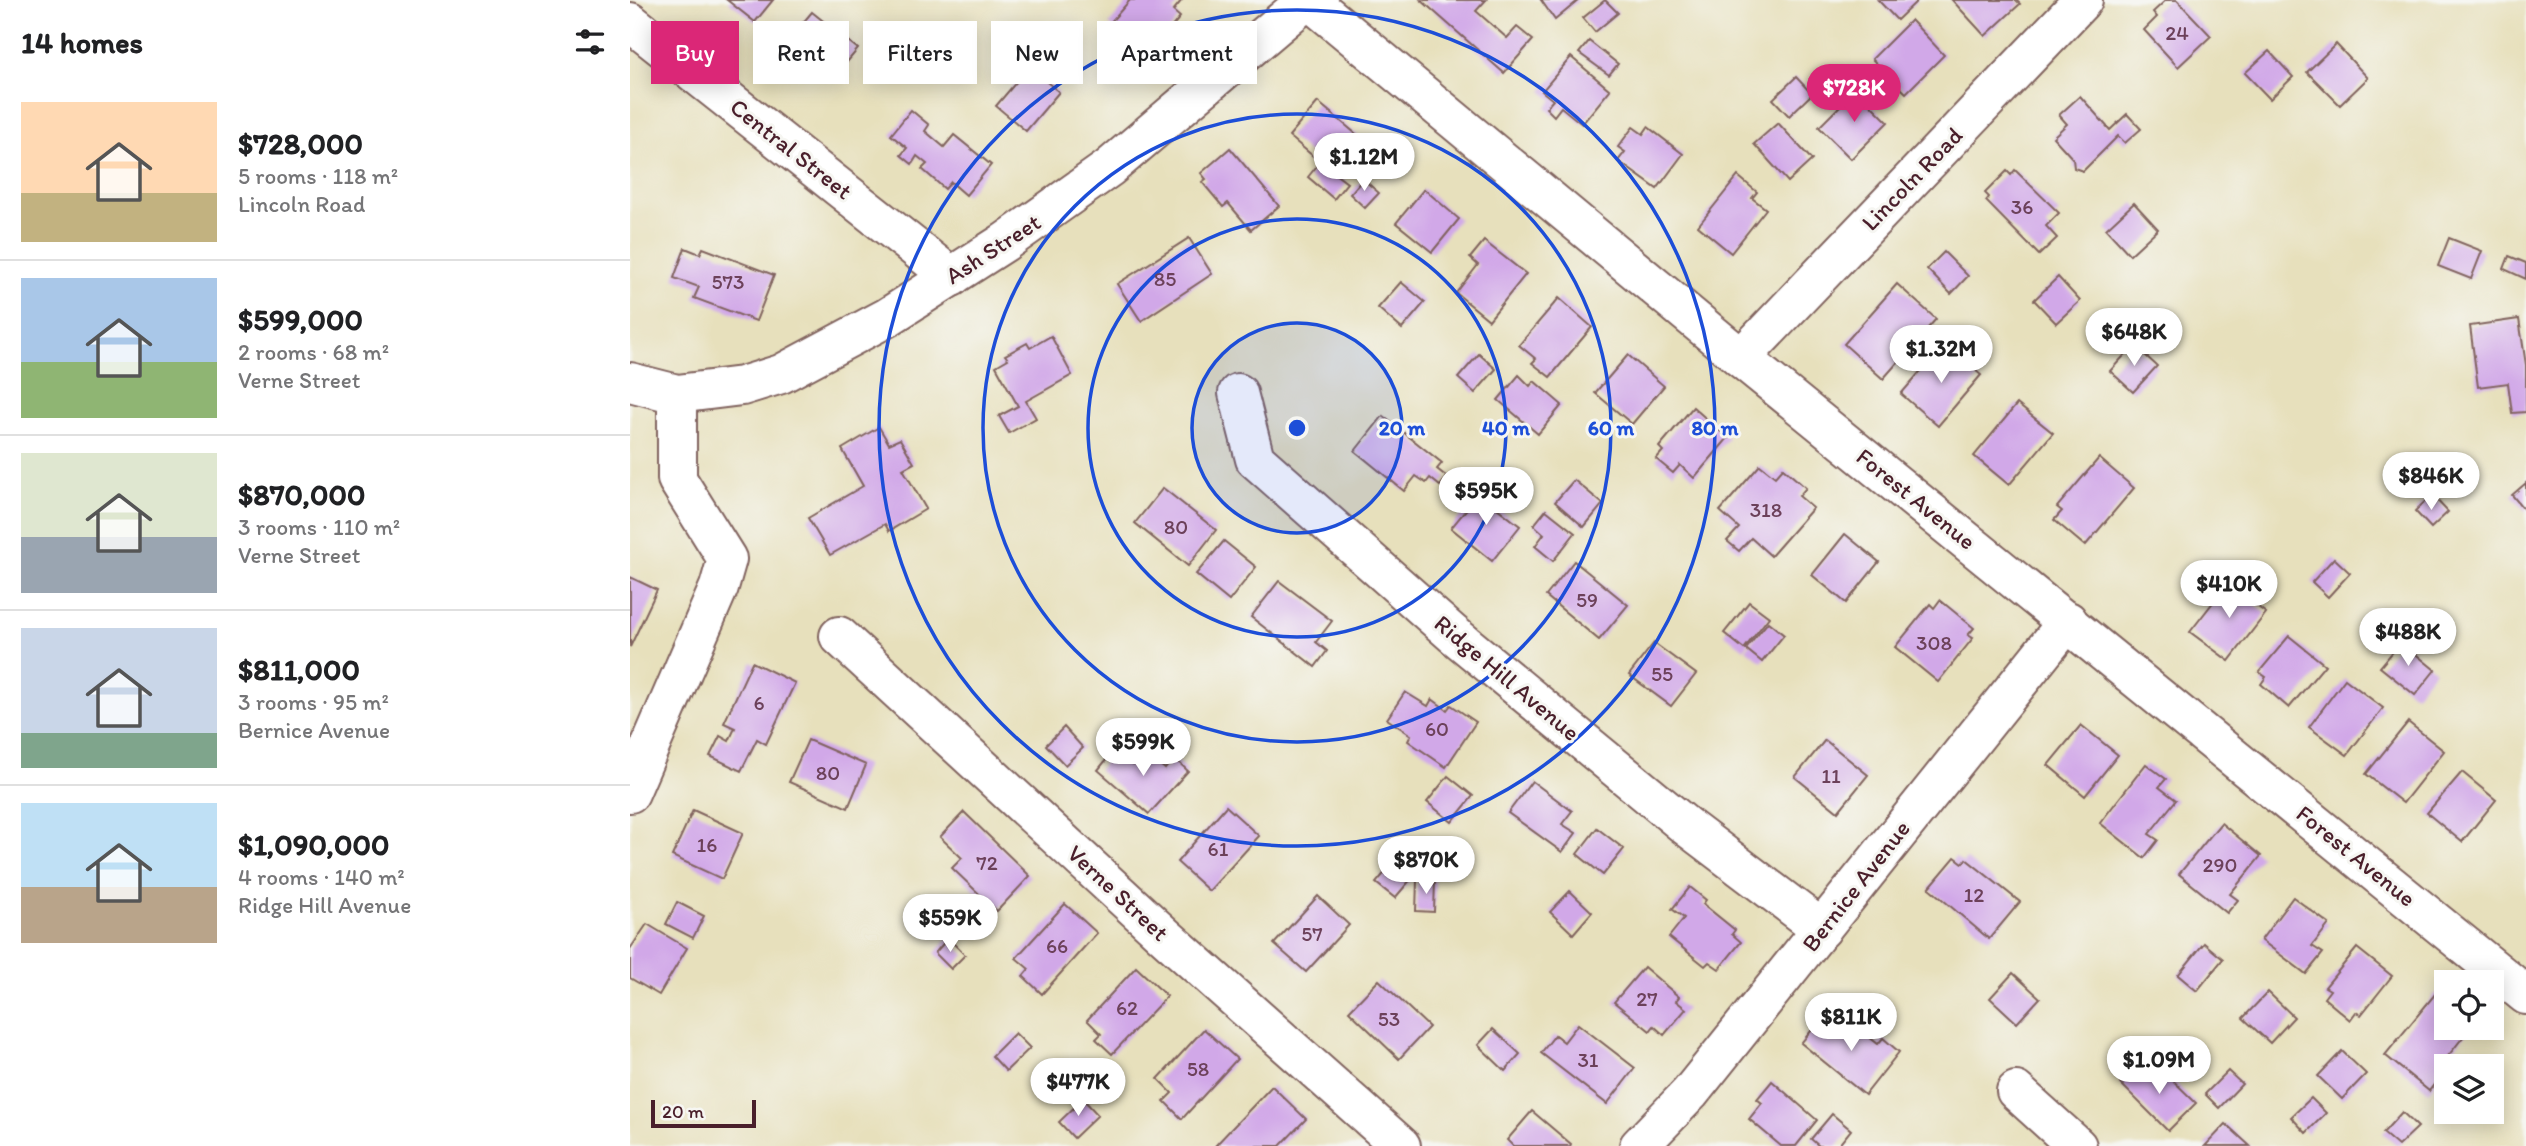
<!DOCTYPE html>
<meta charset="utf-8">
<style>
body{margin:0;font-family:Itim,sans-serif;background:#f6f6f6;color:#202124;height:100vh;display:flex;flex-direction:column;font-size:26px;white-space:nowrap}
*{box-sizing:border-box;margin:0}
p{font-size:23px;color:#757577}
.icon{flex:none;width:38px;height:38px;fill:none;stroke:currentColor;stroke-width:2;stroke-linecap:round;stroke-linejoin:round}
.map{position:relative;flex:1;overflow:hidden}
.panel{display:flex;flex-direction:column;background:#fff;width:630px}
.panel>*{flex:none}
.guide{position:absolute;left:21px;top:21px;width:665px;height:63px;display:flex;gap:14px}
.fabs{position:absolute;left:1804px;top:970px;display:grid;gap:14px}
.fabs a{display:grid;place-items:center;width:70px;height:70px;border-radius:0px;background:#fff;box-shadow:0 4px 18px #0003;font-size:35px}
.scale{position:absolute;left:21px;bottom:18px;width:105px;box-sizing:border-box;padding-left:7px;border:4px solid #4a1f2b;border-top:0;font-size:19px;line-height:24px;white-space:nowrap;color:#4a1f2b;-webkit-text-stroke:5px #f6f6f2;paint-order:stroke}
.price{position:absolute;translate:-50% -60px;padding:0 16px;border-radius:24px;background:#fff;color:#222;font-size:23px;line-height:46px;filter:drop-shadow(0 2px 4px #0008)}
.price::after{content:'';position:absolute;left:50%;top:42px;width:21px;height:16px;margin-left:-10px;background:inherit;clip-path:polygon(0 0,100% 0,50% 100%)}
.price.on{background:#db2777;color:#fff}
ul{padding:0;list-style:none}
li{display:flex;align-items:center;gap:21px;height:175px;padding:0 21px}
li+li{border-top:2px solid #e0e0e0}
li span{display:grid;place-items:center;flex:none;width:196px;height:140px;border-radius:0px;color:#555}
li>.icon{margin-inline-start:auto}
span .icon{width:84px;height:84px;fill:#fffc;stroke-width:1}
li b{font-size:30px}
h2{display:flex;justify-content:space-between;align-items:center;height:84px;padding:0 21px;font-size:30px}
.tag{padding:0 24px;border-radius:0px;background:#fff;box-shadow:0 4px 18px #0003;font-size:24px;line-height:63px}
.tag.on{background:#db2777;color:#fff}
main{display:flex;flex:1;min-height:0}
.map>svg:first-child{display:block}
.building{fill:#d1a8e8}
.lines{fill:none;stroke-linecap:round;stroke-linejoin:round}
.minor-casing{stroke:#81635e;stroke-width:42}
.tertiary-casing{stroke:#81635e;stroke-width:42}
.minor{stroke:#fff;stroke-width:38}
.tertiary{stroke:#fff;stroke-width:38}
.ring{fill:none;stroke:#1d4ed8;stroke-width:3.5}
.labels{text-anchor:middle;stroke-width:6;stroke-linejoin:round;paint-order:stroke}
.number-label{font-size:21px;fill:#6c415a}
.street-label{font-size:24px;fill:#4a1f2b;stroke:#f6f6f2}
.centre{fill:#1d4ed8;stroke:#f6f6f2;stroke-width:3.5}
.ring-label{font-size:21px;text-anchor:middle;font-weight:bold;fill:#1d4ed8;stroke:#f6f6f2;stroke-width:6;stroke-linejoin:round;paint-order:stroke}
</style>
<main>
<section class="panel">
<h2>14 homes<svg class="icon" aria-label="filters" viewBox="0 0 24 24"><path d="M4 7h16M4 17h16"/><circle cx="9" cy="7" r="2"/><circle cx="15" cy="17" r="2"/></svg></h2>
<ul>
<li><span style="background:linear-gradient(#ffd9b3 65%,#c2b280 0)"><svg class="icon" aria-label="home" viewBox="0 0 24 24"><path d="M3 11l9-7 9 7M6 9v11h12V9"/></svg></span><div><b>$728,000</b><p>5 rooms · 118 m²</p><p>Lincoln Road</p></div></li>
<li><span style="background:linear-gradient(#a9c7e8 60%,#8fb573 0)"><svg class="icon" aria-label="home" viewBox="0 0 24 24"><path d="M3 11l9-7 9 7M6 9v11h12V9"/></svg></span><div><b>$599,000</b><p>2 rooms · 68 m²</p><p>Verne Street</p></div></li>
<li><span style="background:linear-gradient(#dfe7d0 60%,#9aa5b1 0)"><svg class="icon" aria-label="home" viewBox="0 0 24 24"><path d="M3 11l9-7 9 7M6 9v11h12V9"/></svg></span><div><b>$870,000</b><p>3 rooms · 110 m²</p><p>Verne Street</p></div></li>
<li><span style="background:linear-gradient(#c9d6e8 75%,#7fa58c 0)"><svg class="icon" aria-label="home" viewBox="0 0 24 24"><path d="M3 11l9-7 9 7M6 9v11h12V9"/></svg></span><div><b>$811,000</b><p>3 rooms · 95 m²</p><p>Bernice Avenue</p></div></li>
<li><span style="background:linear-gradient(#bfe0f5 60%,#b9a48a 0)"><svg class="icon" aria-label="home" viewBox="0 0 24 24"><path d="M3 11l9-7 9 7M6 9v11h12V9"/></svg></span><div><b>$1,090,000</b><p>4 rooms · 140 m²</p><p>Ridge Hill Avenue</p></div></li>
</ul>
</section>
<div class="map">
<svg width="1896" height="1146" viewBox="0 0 1896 1146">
<rect width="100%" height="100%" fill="#f6f6f2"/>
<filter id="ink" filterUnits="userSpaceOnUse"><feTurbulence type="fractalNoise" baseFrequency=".0143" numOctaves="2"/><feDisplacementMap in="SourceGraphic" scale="14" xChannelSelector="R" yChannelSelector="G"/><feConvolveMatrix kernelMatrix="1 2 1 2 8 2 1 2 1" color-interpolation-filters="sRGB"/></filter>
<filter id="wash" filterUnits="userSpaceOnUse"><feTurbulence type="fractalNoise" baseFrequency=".00686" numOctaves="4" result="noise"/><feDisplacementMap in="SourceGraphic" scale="28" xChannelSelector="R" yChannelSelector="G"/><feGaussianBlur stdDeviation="1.57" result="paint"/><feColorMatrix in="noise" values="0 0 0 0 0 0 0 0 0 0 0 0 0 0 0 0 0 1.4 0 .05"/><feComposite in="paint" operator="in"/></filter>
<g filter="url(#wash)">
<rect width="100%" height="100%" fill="#e7e0bc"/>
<g id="blocks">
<g class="building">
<polygon points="97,0 143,0 125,22"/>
<polygon points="500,0 552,0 543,11 550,17 532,39 525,33 510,50 479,24"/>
<polygon points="791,0 856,0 846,11 877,38 887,27 903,40 874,73"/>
<polygon points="911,0 949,0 925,20"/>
<polygon points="975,0 988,13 965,32 953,18"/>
<polygon points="1248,0 1288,0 1267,20"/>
<polygon points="1322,0 1386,0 1390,4 1355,36"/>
<polygon points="1536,0 1547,0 1581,36 1548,67 1514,30 1527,17 1523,12"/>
<polygon points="182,12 228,49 212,68 203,60 190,76 153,46"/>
<polygon points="1281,20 1314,55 1276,93 1242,59"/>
<polygon points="959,41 988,64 979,75 949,53"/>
<polygon points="1706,44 1738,78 1710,105 1677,72"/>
<polygon points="1639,51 1663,77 1640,99 1615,73"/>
<polygon points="941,57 980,90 952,124 931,107 924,116 916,108 923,100 912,91"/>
<polygon points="399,67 429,92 396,131 366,106"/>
<polygon points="1166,77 1182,94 1159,116 1143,99"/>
<polygon points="1226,90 1258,122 1221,159 1189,127"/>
<polygon points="1450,96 1480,130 1497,114 1511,129 1495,143 1488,136 1453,171 1444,168 1443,159 1423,137 1437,124 1429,115"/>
<polygon points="688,102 732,139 704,173 717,183 704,199 678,177 690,162 659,136"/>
<polygon points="281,110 299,125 295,131 314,147 324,135 361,165 336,195 321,182 315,189 292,169 297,164 287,156 282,164 271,155 277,148 261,135"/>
<polygon points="1148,123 1182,160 1158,182 1124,144"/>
<polygon points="1003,127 1013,134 1018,127 1053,154 1027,189 988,161 995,152 988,147"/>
<polygon points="600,148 649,206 621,230 598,203 593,207 572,182 576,179 571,173"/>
<polygon points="1385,170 1429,213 1416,226 1427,238 1409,255 1356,201 1359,197 1355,193 1377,171 1381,175"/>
<polygon points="1108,176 1127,192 1122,198 1136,209 1101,253 1068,226"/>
<polygon points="733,179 749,193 735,208 720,194"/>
<polygon points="794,189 829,219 802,252 766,223"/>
<polygon points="1504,203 1528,229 1500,255 1476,229"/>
<polygon points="559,238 582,274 511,321 487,284"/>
<polygon points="1819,238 1852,251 1841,279 1808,266"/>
<polygon points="854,241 896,274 859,320 826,293 848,265 840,258"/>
<polygon points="55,248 70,254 73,248 144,275 126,321 64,298 69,287 44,278"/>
<polygon points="1314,252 1338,276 1321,294 1297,269"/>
<polygon points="1879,256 1896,263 1896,279 1874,269"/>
<polygon points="1428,277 1450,301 1426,323 1404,300"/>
<polygon points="771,282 795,302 772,329 748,308"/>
<polygon points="1267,284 1306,319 1253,379 1214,344"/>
<polygon points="929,298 962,327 920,377 902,363 906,359 889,345"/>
<polygon points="1889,319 1896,365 1896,412 1882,413 1878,383 1848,387 1840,326"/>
<polygon points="421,336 442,375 396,401 406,418 379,433 369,416 388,406 366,366 378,359 375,355 397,343 400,348"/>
<polygon points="1314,344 1351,375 1308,426 1271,394"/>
<polygon points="1504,345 1527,366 1503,392 1480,371"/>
<polygon points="849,354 866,369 845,393 828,378"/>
<polygon points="998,355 1034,386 1002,424 965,393"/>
<polygon points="889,375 900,386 904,381 932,405 908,434 868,400"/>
<polygon points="1387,404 1423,433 1379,485 1344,456"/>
<polygon points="1063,407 1098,438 1064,478 1050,465 1043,473 1026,459 1033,451 1029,447"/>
<polygon points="753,416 812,463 807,469 817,477 810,486 800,478 796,483 786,476 774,491 725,451"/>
<polygon points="249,427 259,444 270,439 284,463 273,469 296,509 259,531 255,524 200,555 178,518 233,486 212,449"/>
<polygon points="1469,458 1504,488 1455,546 1424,520 1432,511 1427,507"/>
<polygon points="1130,465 1145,477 1153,468 1176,488 1169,496 1183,508 1141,556 1121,538 1109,551 1097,541 1109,528 1090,511"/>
<polygon points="944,480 973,504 954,527 925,502"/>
<polygon points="1896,483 1896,512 1882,495"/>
<polygon points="533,488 586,530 558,566 505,523"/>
<polygon points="849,494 890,526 862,561 821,528"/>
<polygon points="1802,495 1818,512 1801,528 1785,511"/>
<polygon points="916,510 945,533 923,561 905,546 914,534 904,525"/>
<polygon points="1215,534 1249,562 1216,603 1182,575"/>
<polygon points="594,541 626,567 599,601 566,574"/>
<polygon points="1704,558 1720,573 1698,597 1682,582"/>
<polygon points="944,561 998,605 969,640 916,596"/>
<polygon points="0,577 27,590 0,647"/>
<polygon points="1602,578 1624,596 1620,601 1636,613 1599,661 1560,632"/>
<polygon points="649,581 702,621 686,642 697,651 685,667 621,617"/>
<polygon points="1310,600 1344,628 1338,635 1343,638 1308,682 1265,647 1300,604 1304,608"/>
<polygon points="1119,602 1139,617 1114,649 1094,633"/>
<polygon points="1138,622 1154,635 1132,662 1116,649"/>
<polygon points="1659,636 1695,665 1659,708 1631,684 1636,677 1629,672"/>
<polygon points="1771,642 1805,670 1785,695 1750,667"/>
<polygon points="1024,643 1066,674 1041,706 999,675"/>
<polygon points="122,662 165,683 136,744 127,739 111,771 80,756 90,736 99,741 105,728 94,723"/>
<polygon points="1715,679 1753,708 1717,755 1679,727"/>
<polygon points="775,692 798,706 802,699 817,710 821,705 846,722 816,767 778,741 781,735 757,719"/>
<polygon points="1778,722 1814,751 1773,803 1736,774"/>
<polygon points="1451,725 1488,755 1455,796 1418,765"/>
<polygon points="434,727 453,748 435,765 416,745"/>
<polygon points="178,740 236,765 218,808 159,782"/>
<polygon points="1195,740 1238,775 1208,812 1165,777"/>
<polygon points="485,749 503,765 515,752 535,769 544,758 558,771 519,814 468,770"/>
<polygon points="1516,764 1536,779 1529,787 1546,800 1519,834 1528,840 1514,858 1470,823"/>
<polygon points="1832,772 1866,800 1832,842 1797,813"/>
<polygon points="818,776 843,796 822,822 797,802"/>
<polygon points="902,781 942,811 932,824 946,833 932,852 878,813"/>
<polygon points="596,806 629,836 579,891 547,862"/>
<polygon points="63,810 113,833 92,879 42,856"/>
<polygon points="334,812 400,876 367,911 322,868 332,858 310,837"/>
<polygon points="1591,823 1631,856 1600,894 1608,900 1597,913 1549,874"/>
<polygon points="967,828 994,849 973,875 947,854"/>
<polygon points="769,856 787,872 765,898 746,883"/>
<polygon points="1325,857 1333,863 1336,859 1390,902 1359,939 1299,888"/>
<polygon points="787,880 805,880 804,912 786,911"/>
<polygon points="1060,887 1076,900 1073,904 1105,930 1102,934 1111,942 1089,969 1079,962 1075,966 1039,937 1054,918 1042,909"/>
<polygon points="940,891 962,912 943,934 920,912"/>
<polygon points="688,896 719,925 676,972 644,944"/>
<polygon points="1663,897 1699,924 1682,946 1693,953 1676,974 1631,940"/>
<polygon points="47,902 74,916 63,938 36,924"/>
<polygon points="435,904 467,933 412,994 393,976 399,969 386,958"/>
<polygon points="17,924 57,948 29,995 0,978 0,949"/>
<polygon points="318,938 335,955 321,969 305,953"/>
<polygon points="1574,943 1593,959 1567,991 1548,975"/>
<polygon points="1727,948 1762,976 1731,1015 1726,1012 1720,1020 1694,998 1700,990 1695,987"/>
<polygon points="506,967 537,996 482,1054 466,1039 471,1034 457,1020"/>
<polygon points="1014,967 1049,997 1046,1001 1056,1009 1034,1035 1024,1026 1020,1031 984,1002"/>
<polygon points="1383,973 1410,998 1387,1023 1360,998"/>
<polygon points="749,980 799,1027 769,1059 719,1011"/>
<polygon points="1638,992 1664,1017 1640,1043 1613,1018"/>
<polygon points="1806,993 1816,1002 1816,1027 1841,1027 1807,1070 1812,1074 1799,1091 1755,1055"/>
<polygon points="1210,1014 1248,1044 1253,1038 1269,1052 1235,1095 1171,1043 1186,1025 1196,1032"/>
<polygon points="948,1024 1005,1068 977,1104 911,1053 925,1035 934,1042"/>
<polygon points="574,1029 607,1059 552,1119 534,1101 542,1093 528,1079"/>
<polygon points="863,1029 890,1054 875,1071 848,1045"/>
<polygon points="385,1033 400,1048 376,1071 362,1056"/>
<polygon points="1712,1051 1736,1074 1712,1099 1688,1076"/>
<polygon points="1527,1065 1566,1103 1538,1131 1490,1083 1505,1067 1515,1077"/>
<polygon points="1598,1071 1612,1084 1589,1108 1575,1094"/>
<polygon points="1142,1081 1187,1120 1166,1146 1151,1146 1119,1119 1132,1103 1127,1099"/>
<polygon points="642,1086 676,1119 650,1146 585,1146"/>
<polygon points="1681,1098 1696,1113 1676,1133 1661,1117"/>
<polygon points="453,1099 468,1115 444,1138 429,1122"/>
<polygon points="902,1111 941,1144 940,1146 883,1146 877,1140"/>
<polygon points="1772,1112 1788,1127 1768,1146 1753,1133"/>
<polygon points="1202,1114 1221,1130 1208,1146 1189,1146 1181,1139"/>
<polygon points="1596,1124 1620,1146 1575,1146"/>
</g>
</g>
</g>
<g filter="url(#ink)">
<use href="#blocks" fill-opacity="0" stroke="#81635e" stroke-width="2"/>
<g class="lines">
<g class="minor-casing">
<g id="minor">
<polyline points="0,22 322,277"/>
<polyline points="1111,358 1453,0"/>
<polyline points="608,393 625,459 823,634 1056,826 1192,929"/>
<polyline points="209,636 536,937 771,1146"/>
<polyline points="0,793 89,587 97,559 47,479 47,394"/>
<polyline points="1386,1091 1447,1146"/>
<polyline points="1009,1146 1060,1093 1438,621"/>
</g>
</g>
<g class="tertiary-casing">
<g id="tertiary">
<polyline points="679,0 1111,358 1896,995"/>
<polyline points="0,382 47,394 112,386 151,374 258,317 375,242 479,168 677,0"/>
</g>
</g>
<use href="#minor" class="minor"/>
<use href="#tertiary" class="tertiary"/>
</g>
</g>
<circle cx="667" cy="428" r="105" fill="#1d4ed8" fill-opacity=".12"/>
<g class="ring">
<circle cx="667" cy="428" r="105"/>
<circle cx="667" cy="428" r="209"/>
<circle cx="667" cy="428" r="314"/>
<circle cx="667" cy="428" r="418"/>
</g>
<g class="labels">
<g class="number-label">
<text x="1547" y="40">24</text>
<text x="1392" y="214">36</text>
<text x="535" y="286">85</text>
<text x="98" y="289">573</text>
<text x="1136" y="517">318</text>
<text x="546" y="534">80</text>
<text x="957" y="607">59</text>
<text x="1304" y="650">308</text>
<text x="1032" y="681">55</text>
<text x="129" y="710">6</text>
<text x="807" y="736">60</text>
<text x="198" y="780">80</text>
<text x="1201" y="783">11</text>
<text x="77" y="852">16</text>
<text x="588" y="856">61</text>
<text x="357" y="870">72</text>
<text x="1590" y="872">290</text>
<text x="1344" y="902">12</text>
<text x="682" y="941">57</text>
<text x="427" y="953">66</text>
<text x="1017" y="1006">27</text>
<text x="497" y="1015">62</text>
<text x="759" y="1026">53</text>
<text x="958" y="1067">31</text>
<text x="568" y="1076">58</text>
</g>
<g class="street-label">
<text transform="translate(161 149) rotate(38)" y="8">Central Street</text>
<text transform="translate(1282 179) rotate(-46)" y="8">Lincoln Road</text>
<text transform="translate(363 249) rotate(-33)" y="8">Ash Street</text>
<text transform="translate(1286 499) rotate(39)" y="8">Forest Avenue</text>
<text transform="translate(877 678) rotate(40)" y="8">Ridge Hill Avenue</text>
<text transform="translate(1726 856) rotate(39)" y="8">Forest Avenue</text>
<text transform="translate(1226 886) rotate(-52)" y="8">Bernice Avenue</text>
<text transform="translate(488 893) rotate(43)" y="8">Verne Street</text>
</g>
</g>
<circle cx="667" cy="428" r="10" class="centre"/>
<g class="ring-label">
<text x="772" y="435">20 m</text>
<text x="876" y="435">40 m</text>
<text x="981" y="435">60 m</text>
<text x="1085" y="435">80 m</text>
</g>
</svg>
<div class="fabs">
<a><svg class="icon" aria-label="locate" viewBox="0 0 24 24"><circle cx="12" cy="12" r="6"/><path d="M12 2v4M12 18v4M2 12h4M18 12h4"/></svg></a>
<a><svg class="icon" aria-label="layers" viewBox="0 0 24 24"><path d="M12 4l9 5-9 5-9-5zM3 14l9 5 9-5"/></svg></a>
</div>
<div class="scale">20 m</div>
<b class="price on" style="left:1224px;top:124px">$728K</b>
<b class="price" style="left:734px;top:193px">$1.12M</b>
<b class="price" style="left:1504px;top:368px">$648K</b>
<b class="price" style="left:1311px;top:385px">$1.32M</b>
<b class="price" style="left:1801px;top:512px">$846K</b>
<b class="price" style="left:856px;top:527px">$595K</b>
<b class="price" style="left:1599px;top:620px">$410K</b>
<b class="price" style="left:1778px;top:668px">$488K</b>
<b class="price" style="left:513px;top:778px">$599K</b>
<b class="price" style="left:796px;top:896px">$870K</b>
<b class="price" style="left:320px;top:954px">$559K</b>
<b class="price" style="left:1221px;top:1053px">$811K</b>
<b class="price" style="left:1529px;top:1096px">$1.09M</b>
<b class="price" style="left:448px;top:1118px">$477K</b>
<div class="guide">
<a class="tag on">Buy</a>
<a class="tag">Rent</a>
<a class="tag">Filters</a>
<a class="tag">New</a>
<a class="tag">Apartment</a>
</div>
</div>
</main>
